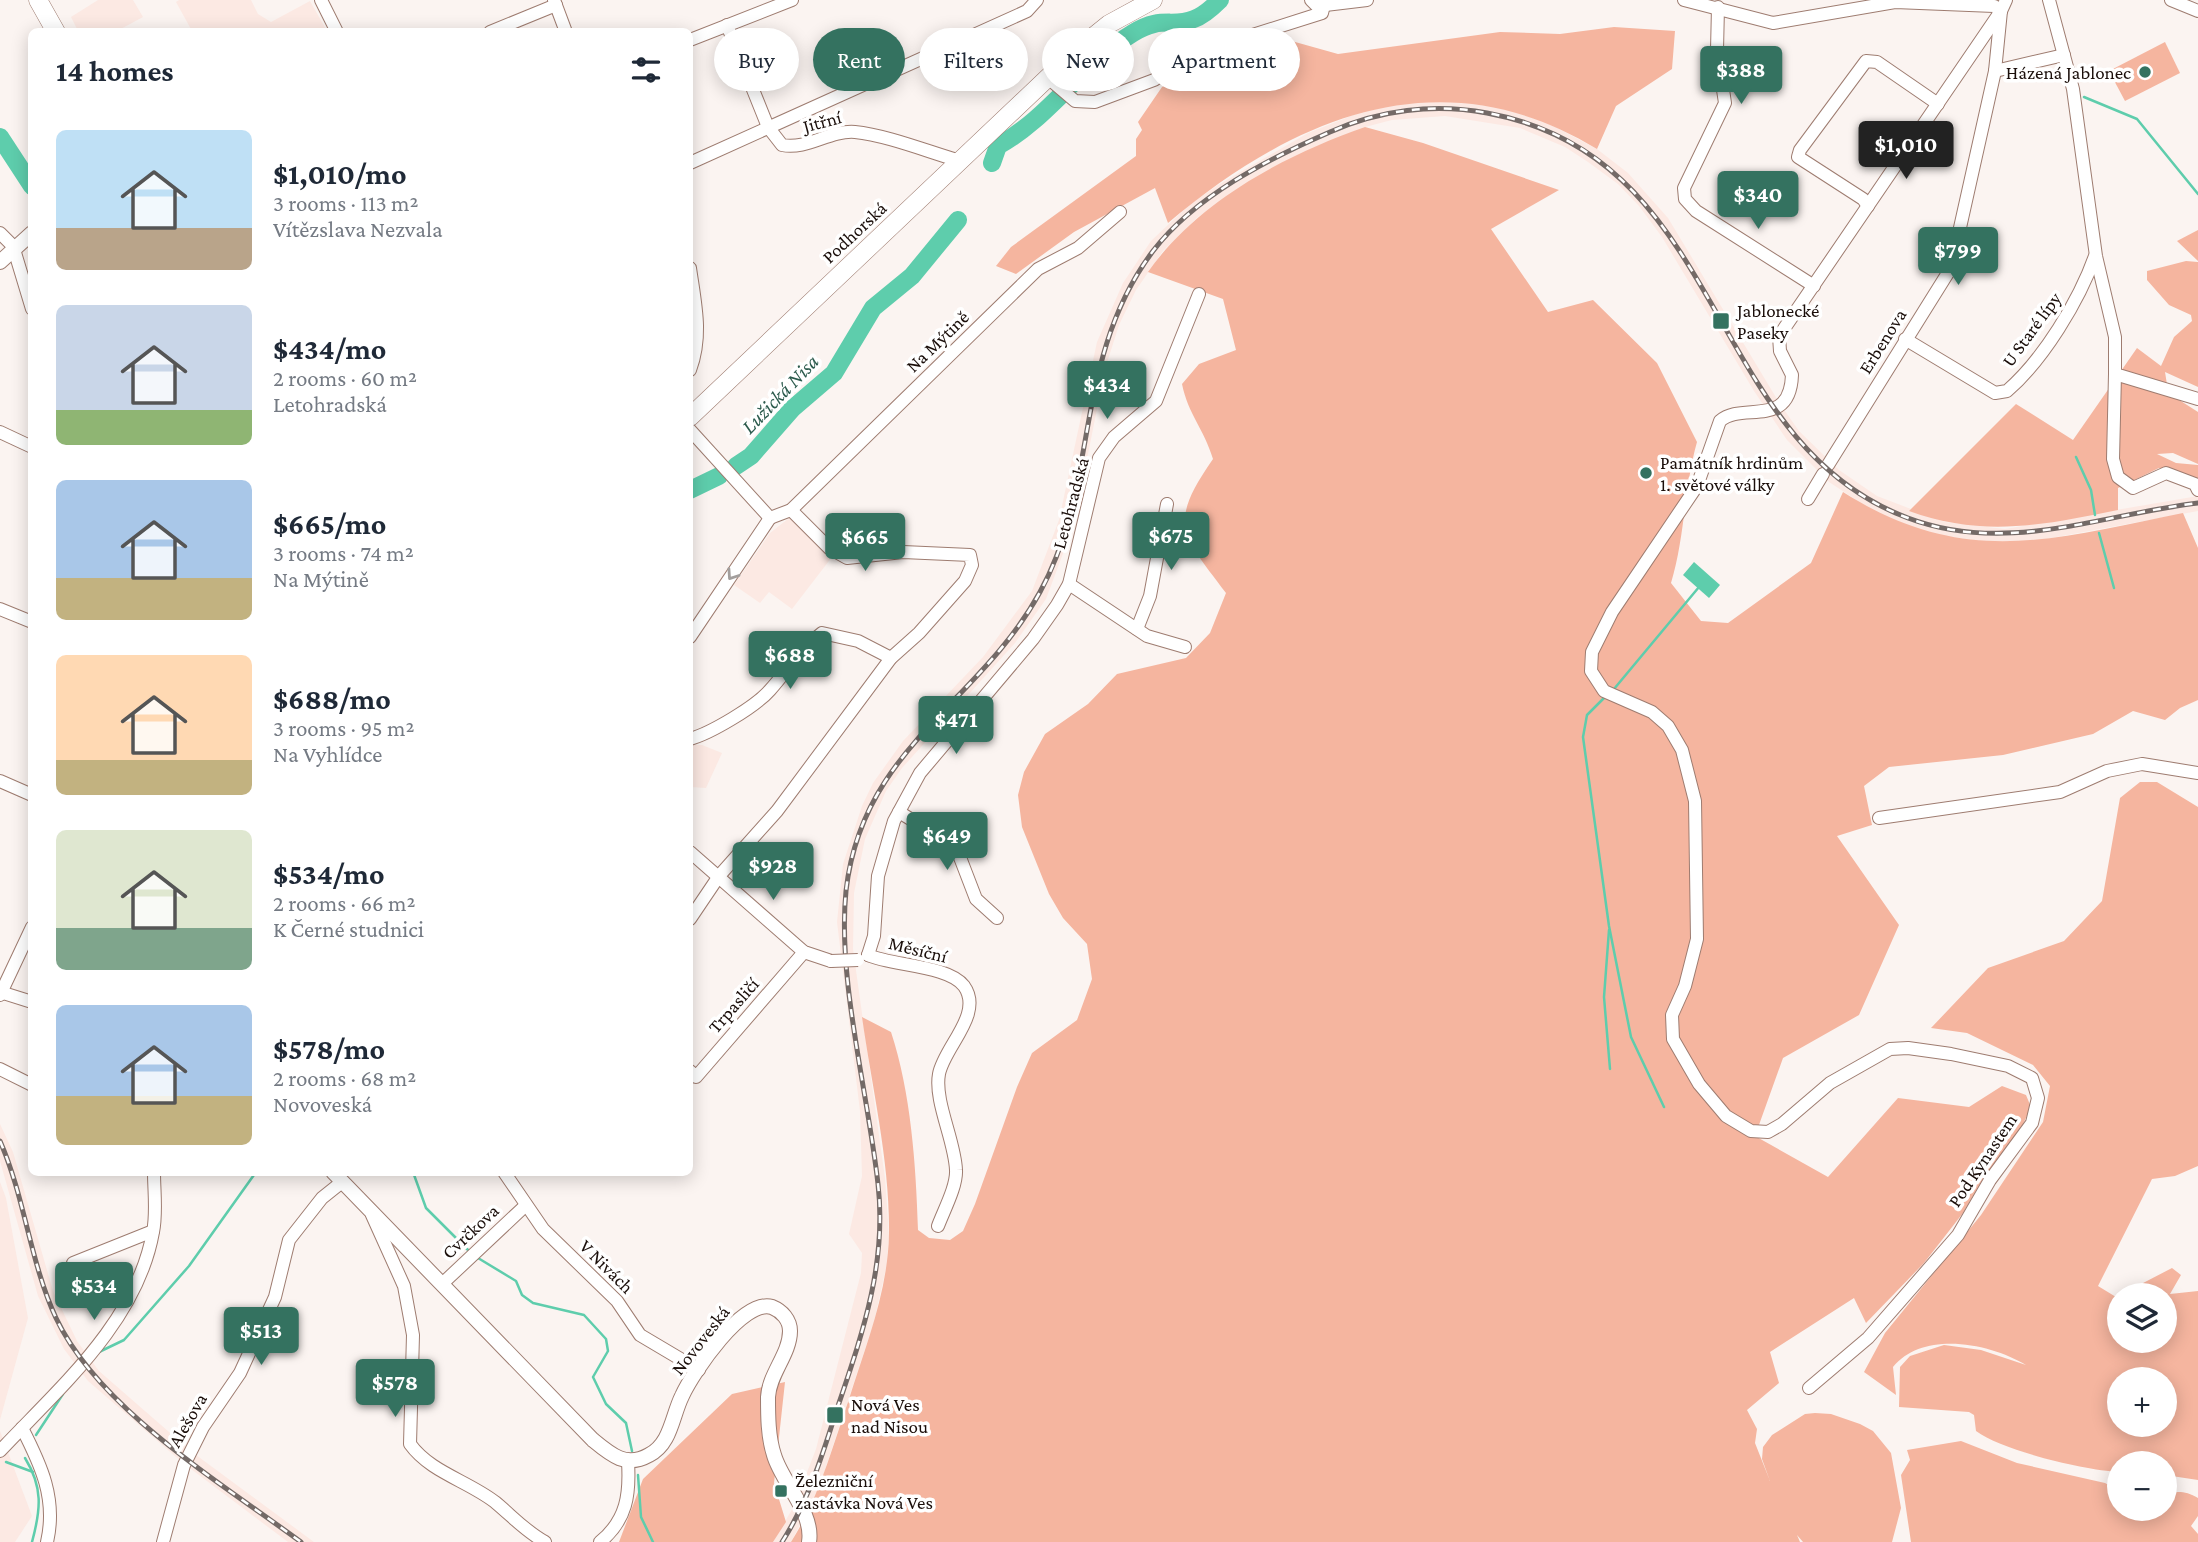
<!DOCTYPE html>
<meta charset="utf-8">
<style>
body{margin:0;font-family:"Crimson Pro",serif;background:#f6f6f7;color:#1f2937;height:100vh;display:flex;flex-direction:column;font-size:26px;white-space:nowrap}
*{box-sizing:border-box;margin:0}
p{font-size:23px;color:#747a83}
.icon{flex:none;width:38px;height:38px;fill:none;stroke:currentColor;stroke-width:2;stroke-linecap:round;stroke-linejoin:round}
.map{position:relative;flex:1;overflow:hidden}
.drawer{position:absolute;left:28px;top:28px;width:665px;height:1148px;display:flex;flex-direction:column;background:#fff;border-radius:10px;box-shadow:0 4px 18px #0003}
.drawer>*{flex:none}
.hud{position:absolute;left:714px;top:28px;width:665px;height:63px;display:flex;gap:14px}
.tools{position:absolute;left:2107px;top:1283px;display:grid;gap:14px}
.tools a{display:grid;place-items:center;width:70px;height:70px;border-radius:50%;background:#fff;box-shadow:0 4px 18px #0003;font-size:35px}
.price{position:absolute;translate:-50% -60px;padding:0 16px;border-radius:7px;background:#347260;color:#fff;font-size:23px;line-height:46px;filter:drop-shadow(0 2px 4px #0008)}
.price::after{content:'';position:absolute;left:50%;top:42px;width:21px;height:16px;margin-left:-10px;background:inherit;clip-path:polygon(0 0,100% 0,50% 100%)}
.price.current{background:#222;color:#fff}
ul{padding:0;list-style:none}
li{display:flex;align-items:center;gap:21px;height:175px;padding:0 28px}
li span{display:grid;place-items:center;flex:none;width:196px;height:140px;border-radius:10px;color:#555}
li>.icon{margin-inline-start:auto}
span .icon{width:84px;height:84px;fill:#fffc;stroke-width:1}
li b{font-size:30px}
h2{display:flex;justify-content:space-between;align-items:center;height:84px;padding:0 28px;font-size:30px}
.tag{padding:0 24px;border-radius:32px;background:#fff;box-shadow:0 4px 18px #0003;font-size:24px;line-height:63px}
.tag.current{background:#347260;color:#fff}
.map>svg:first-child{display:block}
.built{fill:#fce9e3}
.green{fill:#f5b59f;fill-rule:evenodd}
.water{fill:#5ecdac}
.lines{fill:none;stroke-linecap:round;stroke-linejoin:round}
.stream{stroke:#5ecdac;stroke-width:2.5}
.river{stroke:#5ecdac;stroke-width:18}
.minor-casing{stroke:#9e7c70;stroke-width:14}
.tertiary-casing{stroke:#9e7c70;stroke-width:16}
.primary-casing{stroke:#9e7c70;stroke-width:19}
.minor{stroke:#fff;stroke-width:12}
.tertiary{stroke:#fff;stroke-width:14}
.primary{stroke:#fff;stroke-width:18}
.rail-casing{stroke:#746a67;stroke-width:5}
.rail{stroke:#fff;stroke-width:2.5;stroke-dasharray:8;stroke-linecap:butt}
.minor-bridge-casing{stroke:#9e7c70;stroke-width:14;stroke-linecap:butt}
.minor-bridge{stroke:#fff;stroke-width:12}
.oneway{stroke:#a39f9d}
.poi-dot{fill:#347260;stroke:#fff;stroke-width:2.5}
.labels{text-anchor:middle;stroke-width:7;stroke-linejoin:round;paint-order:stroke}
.poi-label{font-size:19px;fill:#1a0e0a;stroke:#fff;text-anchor:start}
.street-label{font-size:19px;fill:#1a0e0a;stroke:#fff}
.water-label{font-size:21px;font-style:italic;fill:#2c5b4d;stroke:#fff}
</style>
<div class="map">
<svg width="2198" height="1542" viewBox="0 0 2198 1542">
<rect width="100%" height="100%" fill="#fbf4f1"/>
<g class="built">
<polygon points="98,0 133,0 143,17 117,31 78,31 71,17"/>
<polygon points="179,0 251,0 258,14 271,22 310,1 327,31 192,31 176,2"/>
<polygon points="1445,101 1498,107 1546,122 1597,149 1628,173 1668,218 1780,404 1799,431 1839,470 1877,496 1945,522 2005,529 2198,496 2198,511 2035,541 2005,544 1941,536 1904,525 1870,509 1829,482 1787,440 1754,391 1662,237 1639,206 1618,184 1588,162 1565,147 1520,128 1445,116 1392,120 1365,127 1315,147 1260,176 1198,217 1163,251 1136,290 1119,325 1105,369 1074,524 1046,599 1015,643 902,768 886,791 865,839 854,893 853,949 885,1178 889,1235 887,1264 874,1322 818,1491 791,1542 773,1542 794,1506 816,1449 861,1273 862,1253 849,1234 862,1176 860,1111 837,922 843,864 862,806 873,783 903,741 983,657 1032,591 1059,520 1097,342 1123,283 1151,241 1189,205 1218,185 1308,133 1361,112 1389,105"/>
<polygon points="793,515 832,557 792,609 769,592 760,603 734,585 770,533"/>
<polygon points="690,745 702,745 722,753 706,788 690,787"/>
<polygon points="0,1124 13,1152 53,1291 77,1341 99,1371 192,1452 314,1542 288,1542 183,1463 88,1381 64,1349 38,1296 0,1161"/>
<polygon points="0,1182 6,1198 28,1318 0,1420"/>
<polygon points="0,1431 32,1516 15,1542 0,1542"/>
</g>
<g class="green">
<path d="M1614,27L1675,31L1672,69L1616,106L1597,149C1443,55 1296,115 1168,223L1155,188L1074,232L1016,274L996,266L1011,247L1136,156V139L1142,130L1138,122L1162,87L1212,56L1288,40L1338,54L1500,32L1560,34Z"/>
<polygon points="2165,42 2180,73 2125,101 2109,71"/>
<path d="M1365,127L1423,143L1559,190L1491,229L1548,312L1593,300L1657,363L1697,442C1684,488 1685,537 1671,583L1701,621L1728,623L1811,563L1843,492C1965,569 2052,539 2183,513L2198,548V700L2180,708L2165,720L2133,711L2093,734L2003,755L1889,767L1864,786L1872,825L1837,836L1899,925L1859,1015L1783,1058L1755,1136L1828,1177L1898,1098L1969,1107L2002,1086L2026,1095L2031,1107L2017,1137L1984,1177L1963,1213L1924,1263L1866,1323L1854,1298L1770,1352L1779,1383L1747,1410L1757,1429L1755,1443L1770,1481L1762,1459L1763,1447L1772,1435L1805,1414L1815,1413L1831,1414L1860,1424L1873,1431L1891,1453L1901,1508L1892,1542H1803L1797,1535L1800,1542H791C819,1498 832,1448 849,1399C866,1345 888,1291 889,1234C890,1162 872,1088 862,1017L891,1032C911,1093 916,1165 918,1230L929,1238L950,1240L963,1231L975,1204L1017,1087L1032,1053L1077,1020L1092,979L1087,944L1063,918L1049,894L1022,827L1018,795L1024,772L1045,734L1088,704L1117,674L1186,658L1210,633L1226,593C1182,534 1167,525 1213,459C1204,429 1188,414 1182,384L1199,364L1236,350L1223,299L1148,272C1198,201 1285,155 1365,127Z"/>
<polygon points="2198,230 2198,261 2177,241"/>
<path d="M2186,261L2198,262V387L2165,372L2169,397L2173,396L2198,412V464L2173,453L2157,454L2176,463L2198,465V480L2159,468L2118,488V510C2044,525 1983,538 1909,511L2016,404L2073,440L2137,348L2161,366L2174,337L2192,321L2191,315L2169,305L2147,280V271Z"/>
<path d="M2140,782H2157L2198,807V1166L2175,1176L2152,1179L2098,1286L2116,1297L2119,1295V1340H2165V1295H2120L2172,1268L2181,1275L2170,1294L2198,1291V1480L2165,1475V1463H2119V1472C2084,1470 2003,1451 1976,1431L1974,1415L1969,1412L1899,1407L1900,1367L1910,1356L1944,1345L1981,1350L2026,1365C1990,1343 1923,1330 1893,1367L1896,1395L1864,1372L1885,1333L1981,1215L2043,1122L2050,1086L2033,1065L1967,1033L1931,1028L1988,968L2064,941L2102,901L2120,798ZM2119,1379H2165V1424H2119Z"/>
<polygon points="785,1382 774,1483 786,1522 773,1542 619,1542 643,1479 732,1394"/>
<path d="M1961,1441L2017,1463L2105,1483L2119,1491V1508H2165V1494C2177,1491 2186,1491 2198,1498V1516L2191,1526L2198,1534V1542H1911L1901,1475L1910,1460L1907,1450Z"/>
</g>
<polygon class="water" points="1694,562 1720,585 1709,598 1683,575"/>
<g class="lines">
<g class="stream">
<polyline points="2084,97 2137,119 2198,194"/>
<polyline points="2076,457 2091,490 2095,515"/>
<polyline points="2099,533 2114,588"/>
<polyline points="1614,689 1699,587"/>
<polyline points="1606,696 1587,715 1583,737 1609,926 1631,1037 1664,1107"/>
<polyline points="1609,930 1604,997 1610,1069"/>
<polyline points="413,1172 426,1208 470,1252"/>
<polyline points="478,1258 516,1281 522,1295 533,1303 584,1315 606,1339 608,1351 593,1377 606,1404 626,1423 632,1451"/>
<polyline points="99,1352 124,1340 189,1266 256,1172"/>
<polyline points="36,1435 63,1394"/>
<path d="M25,1458C43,1487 41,1509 32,1542"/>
<polyline points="6,1462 33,1472"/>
<polyline points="638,1475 641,1517 653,1542"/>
</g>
<g class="river">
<polyline points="0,137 32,186"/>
<path d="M992,163L998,146C1050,117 1082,64 1133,33C1162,15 1172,28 1194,19C1203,16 1213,7 1220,0"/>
<polyline points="736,466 751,456 792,409 834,373 873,308 912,276 958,220"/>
<polyline points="690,490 719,476"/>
</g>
<g class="minor-casing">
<g id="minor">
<polyline points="321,0 337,32"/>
<polyline points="554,0 566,32"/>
<polyline points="1311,0 1317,6 1367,0"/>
<polyline points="1684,0 1773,23 1895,2 1994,6 2001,11"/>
<polyline points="2049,0 2073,89 2096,256 2115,337 2115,374 2198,399"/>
<polyline points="2171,0 2198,11"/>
<polyline points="1718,7 1717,50 1725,103 1684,188 1685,199 1696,211 1814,286"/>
<path d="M727,25L768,127L782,145C808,150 829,130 855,132C886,135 929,152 960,161"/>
<polyline points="490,32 556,5"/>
<polyline points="690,40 792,0"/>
<polyline points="1995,71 2064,55"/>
<polyline points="1048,78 1075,101 1095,102 1154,80 1196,53 1322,13 1324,5"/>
<polyline points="690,163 1027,11 1037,0"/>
<polyline points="1868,206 1863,199 1798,157 1800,150 1866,61 1877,62 1938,104"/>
<polyline points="0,233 13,246 32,309"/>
<path d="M690,268C695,303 703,336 690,370"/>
<path d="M1905,339L1995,393L2007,391C2043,360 2079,301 2095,256"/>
<polyline points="2115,374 2113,459 2118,477 2133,488 2166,473 2195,484 2198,490"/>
<polyline points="690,430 770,518"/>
<polyline points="0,432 32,447"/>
<polyline points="1828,465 1951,268 1995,71 2001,11 2006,0"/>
<polyline points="1808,499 1823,474"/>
<polyline points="770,518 791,510 1038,269 1078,248 1120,212"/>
<polyline points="1069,584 1147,636 1185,647"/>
<polyline points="0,609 32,622"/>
<polyline points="1137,629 1150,596 1167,504"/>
<polyline points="690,637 770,518"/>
<path d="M690,739C711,733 755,707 770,690C788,670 800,649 822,633L858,641L891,658"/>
<polyline points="0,781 32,795"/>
<polyline points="899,812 956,847 976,899 997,918"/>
<polyline points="1879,818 2060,792 2107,771 2142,764 2198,773"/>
<polyline points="690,852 804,952 831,961"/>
<polyline points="690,919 719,876 777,811 891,658 919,633 965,581 972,565 970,555 903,552 847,558 829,548 791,510"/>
<polyline points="868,955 874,936 878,876 894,821 920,773 1033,639 1057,605 1069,584 1099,458 1114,437 1156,401 1199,294"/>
<path d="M868,955C892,966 948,965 964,986C984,1014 944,1047 939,1074C934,1101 955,1141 956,1170C957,1186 944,1210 938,1226"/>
<polyline points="0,992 32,1002"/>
<polyline points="0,995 32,927"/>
<polyline points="0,1069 32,1085"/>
<polyline points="690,1071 696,1077 804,952"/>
<polyline points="504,1172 543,1229 617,1301 640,1335 699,1370"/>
<path d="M372,1215L404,1286L413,1335L410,1444C430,1472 468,1481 495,1502C512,1516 525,1531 545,1542"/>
<polyline points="73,1263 153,1231"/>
<polyline points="442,1284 525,1206"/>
<path d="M1809,1388L1868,1338L1958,1235L1990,1180L2032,1123L2038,1098L2032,1078L2008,1066L1951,1054L1908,1048L1890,1049L1830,1083L1782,1124L1768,1132L1751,1131L1726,1116L1699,1084L1673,1039L1672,1015L1685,986L1697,939L1695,801L1682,750L1668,726L1652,712L1604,691L1591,671L1592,652L1612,612L1697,486L1720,421C1742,401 1790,430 1792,375L1780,351L1779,336L2001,11"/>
<path d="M22,1428C41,1465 57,1499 47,1542"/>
<path d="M0,1451C59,1388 137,1322 153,1232C157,1213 154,1192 154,1172"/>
<polyline points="163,1542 184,1465 203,1427 240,1373 275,1297 289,1240 322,1198 342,1182"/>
<path d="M600,1542C627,1520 630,1494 628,1462"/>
</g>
</g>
<g class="tertiary-casing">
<g id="tertiary">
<polyline points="0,262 32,233"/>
<path d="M333,1172L593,1440C611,1455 626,1468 649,1455C671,1444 672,1416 682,1396C693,1372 743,1298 772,1307C782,1311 790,1320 790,1331C790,1354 769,1374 768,1397C768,1415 768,1437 774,1455C782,1483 814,1512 809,1542"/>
</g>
</g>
<g class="primary-casing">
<g id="primary">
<polyline points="38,0 56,32"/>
<polyline points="690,417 1078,49 1109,24 1153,0"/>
</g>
</g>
<use href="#minor" class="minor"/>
<use href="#tertiary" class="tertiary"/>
<use href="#primary" class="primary"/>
<g class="rail-casing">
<g id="rail">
<path d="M0,1141C25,1198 30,1262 56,1318C99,1409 221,1483 301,1542"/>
<path d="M782,1542C809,1500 823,1453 838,1406C863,1332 887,1263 878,1184C868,1093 837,979 846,891C862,747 979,704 1040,592C1100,483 1072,359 1153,251C1195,196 1268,159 1330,132C1379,110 1434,103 1487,113C1729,157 1702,441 1908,518C2006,555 2099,515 2198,503"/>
</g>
</g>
<use href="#rail" class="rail"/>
<g class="minor-bridge-casing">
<polyline id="minor-bridge" points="831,961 858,960"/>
</g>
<use href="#minor-bridge" class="minor-bridge"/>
</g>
<defs><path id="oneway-chevron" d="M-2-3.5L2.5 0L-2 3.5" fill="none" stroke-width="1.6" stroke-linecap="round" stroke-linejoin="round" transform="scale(1.75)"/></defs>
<use class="oneway" href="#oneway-chevron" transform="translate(732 575) rotate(124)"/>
<g class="poi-dot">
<circle cx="2145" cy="72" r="7"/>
<rect x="1712" y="312" width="18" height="18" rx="3.5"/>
<circle cx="1646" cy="473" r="7"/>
<rect x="826" y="1406" width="18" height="18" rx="3.5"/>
<rect x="774" y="1484" width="14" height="14" rx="3.5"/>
</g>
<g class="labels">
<g class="poi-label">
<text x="2131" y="79" text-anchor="end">Házená Jablonec</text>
<text x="1737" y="317">Jablonecké<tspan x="1737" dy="22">Paseky</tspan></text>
<text x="1660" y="469">Památník hrdinům<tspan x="1660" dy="22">1. světové války</tspan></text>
<text x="851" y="1411">Nová Ves<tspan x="851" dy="22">nad Nisou</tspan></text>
<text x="795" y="1487">Železniční<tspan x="795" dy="22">zastávka Nová Ves</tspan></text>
</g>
<g class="street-label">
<text transform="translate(822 121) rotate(-15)" y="7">Jitřní</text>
<text transform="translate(854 232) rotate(-43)" y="7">Podhorská</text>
<text transform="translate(2031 329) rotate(-54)" y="7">U Staré lípy</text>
<text transform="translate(937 341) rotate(-44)" y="7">Na Mýtině</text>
<text transform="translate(1882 341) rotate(-58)" y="7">Erbenova</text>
<text transform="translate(1070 503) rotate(-75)" y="7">Letohradská</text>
<text transform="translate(918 949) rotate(14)" y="7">Měsíční</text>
<text transform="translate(733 1005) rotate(-49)" y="7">Trpasličí</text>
<text transform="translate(1982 1160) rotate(-56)" y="7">Pod Kynastem</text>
<text transform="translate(470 1231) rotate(-43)" y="7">Cvrčkova</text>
<text transform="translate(607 1266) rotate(45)" y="7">V Nivách</text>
<text transform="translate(700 1340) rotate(-52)" y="7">Novoveská</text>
<text transform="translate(187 1420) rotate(-60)" y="7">Alešova</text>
</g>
<g class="water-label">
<text transform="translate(780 394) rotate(-46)" y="7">Lužická Nisa</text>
</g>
</g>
</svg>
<div class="tools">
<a><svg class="icon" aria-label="layers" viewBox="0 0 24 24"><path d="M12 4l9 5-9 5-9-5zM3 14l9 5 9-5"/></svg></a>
<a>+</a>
<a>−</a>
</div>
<b class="price" style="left:1741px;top:106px">$388</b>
<b class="price current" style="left:1906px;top:181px">$1,010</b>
<b class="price" style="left:1758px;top:231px">$340</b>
<b class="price" style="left:1958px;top:287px">$799</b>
<b class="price" style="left:1107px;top:421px">$434</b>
<b class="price" style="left:1171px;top:572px">$675</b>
<b class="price" style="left:865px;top:573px">$665</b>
<b class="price" style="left:790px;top:691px">$688</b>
<b class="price" style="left:956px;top:756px">$471</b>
<b class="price" style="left:947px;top:872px">$649</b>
<b class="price" style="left:773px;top:902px">$928</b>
<b class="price" style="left:94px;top:1322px">$534</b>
<b class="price" style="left:261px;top:1367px">$513</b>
<b class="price" style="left:395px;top:1419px">$578</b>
<div class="hud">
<a class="tag">Buy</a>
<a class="tag current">Rent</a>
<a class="tag">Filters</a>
<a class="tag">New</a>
<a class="tag">Apartment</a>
</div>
<section class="drawer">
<h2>14 homes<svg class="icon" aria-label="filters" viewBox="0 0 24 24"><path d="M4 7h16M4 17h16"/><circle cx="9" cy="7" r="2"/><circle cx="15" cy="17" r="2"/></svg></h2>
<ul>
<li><span style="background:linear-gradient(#bfe0f5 70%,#b9a48a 0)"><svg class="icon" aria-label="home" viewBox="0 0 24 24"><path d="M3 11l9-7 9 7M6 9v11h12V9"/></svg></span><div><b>$1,010/mo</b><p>3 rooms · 113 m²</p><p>Vítězslava Nezvala</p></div></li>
<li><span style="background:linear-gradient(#c9d6e8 75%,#8fb573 0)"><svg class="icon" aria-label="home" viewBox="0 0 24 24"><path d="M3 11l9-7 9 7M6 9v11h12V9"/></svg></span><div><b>$434/mo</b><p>2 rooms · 60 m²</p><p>Letohradská</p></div></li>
<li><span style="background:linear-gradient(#a9c7e8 70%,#c2b280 0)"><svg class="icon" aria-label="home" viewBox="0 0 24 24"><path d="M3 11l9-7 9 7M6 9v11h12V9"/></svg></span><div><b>$665/mo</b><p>3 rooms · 74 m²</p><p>Na Mýtině</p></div></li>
<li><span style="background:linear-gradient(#ffd9b3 75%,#c2b280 0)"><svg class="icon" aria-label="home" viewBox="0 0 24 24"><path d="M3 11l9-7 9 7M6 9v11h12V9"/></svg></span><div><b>$688/mo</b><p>3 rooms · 95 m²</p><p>Na Vyhlídce</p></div></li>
<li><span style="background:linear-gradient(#dfe7d0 70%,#7fa58c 0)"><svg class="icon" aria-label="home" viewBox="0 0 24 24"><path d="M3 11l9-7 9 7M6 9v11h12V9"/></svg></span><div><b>$534/mo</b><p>2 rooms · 66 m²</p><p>K Černé studnici</p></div></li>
<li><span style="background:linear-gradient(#a9c7e8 65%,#c2b280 0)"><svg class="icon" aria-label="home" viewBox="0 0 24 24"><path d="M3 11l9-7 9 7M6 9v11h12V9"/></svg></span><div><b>$578/mo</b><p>2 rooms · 68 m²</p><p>Novoveská</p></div></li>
</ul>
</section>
</div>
